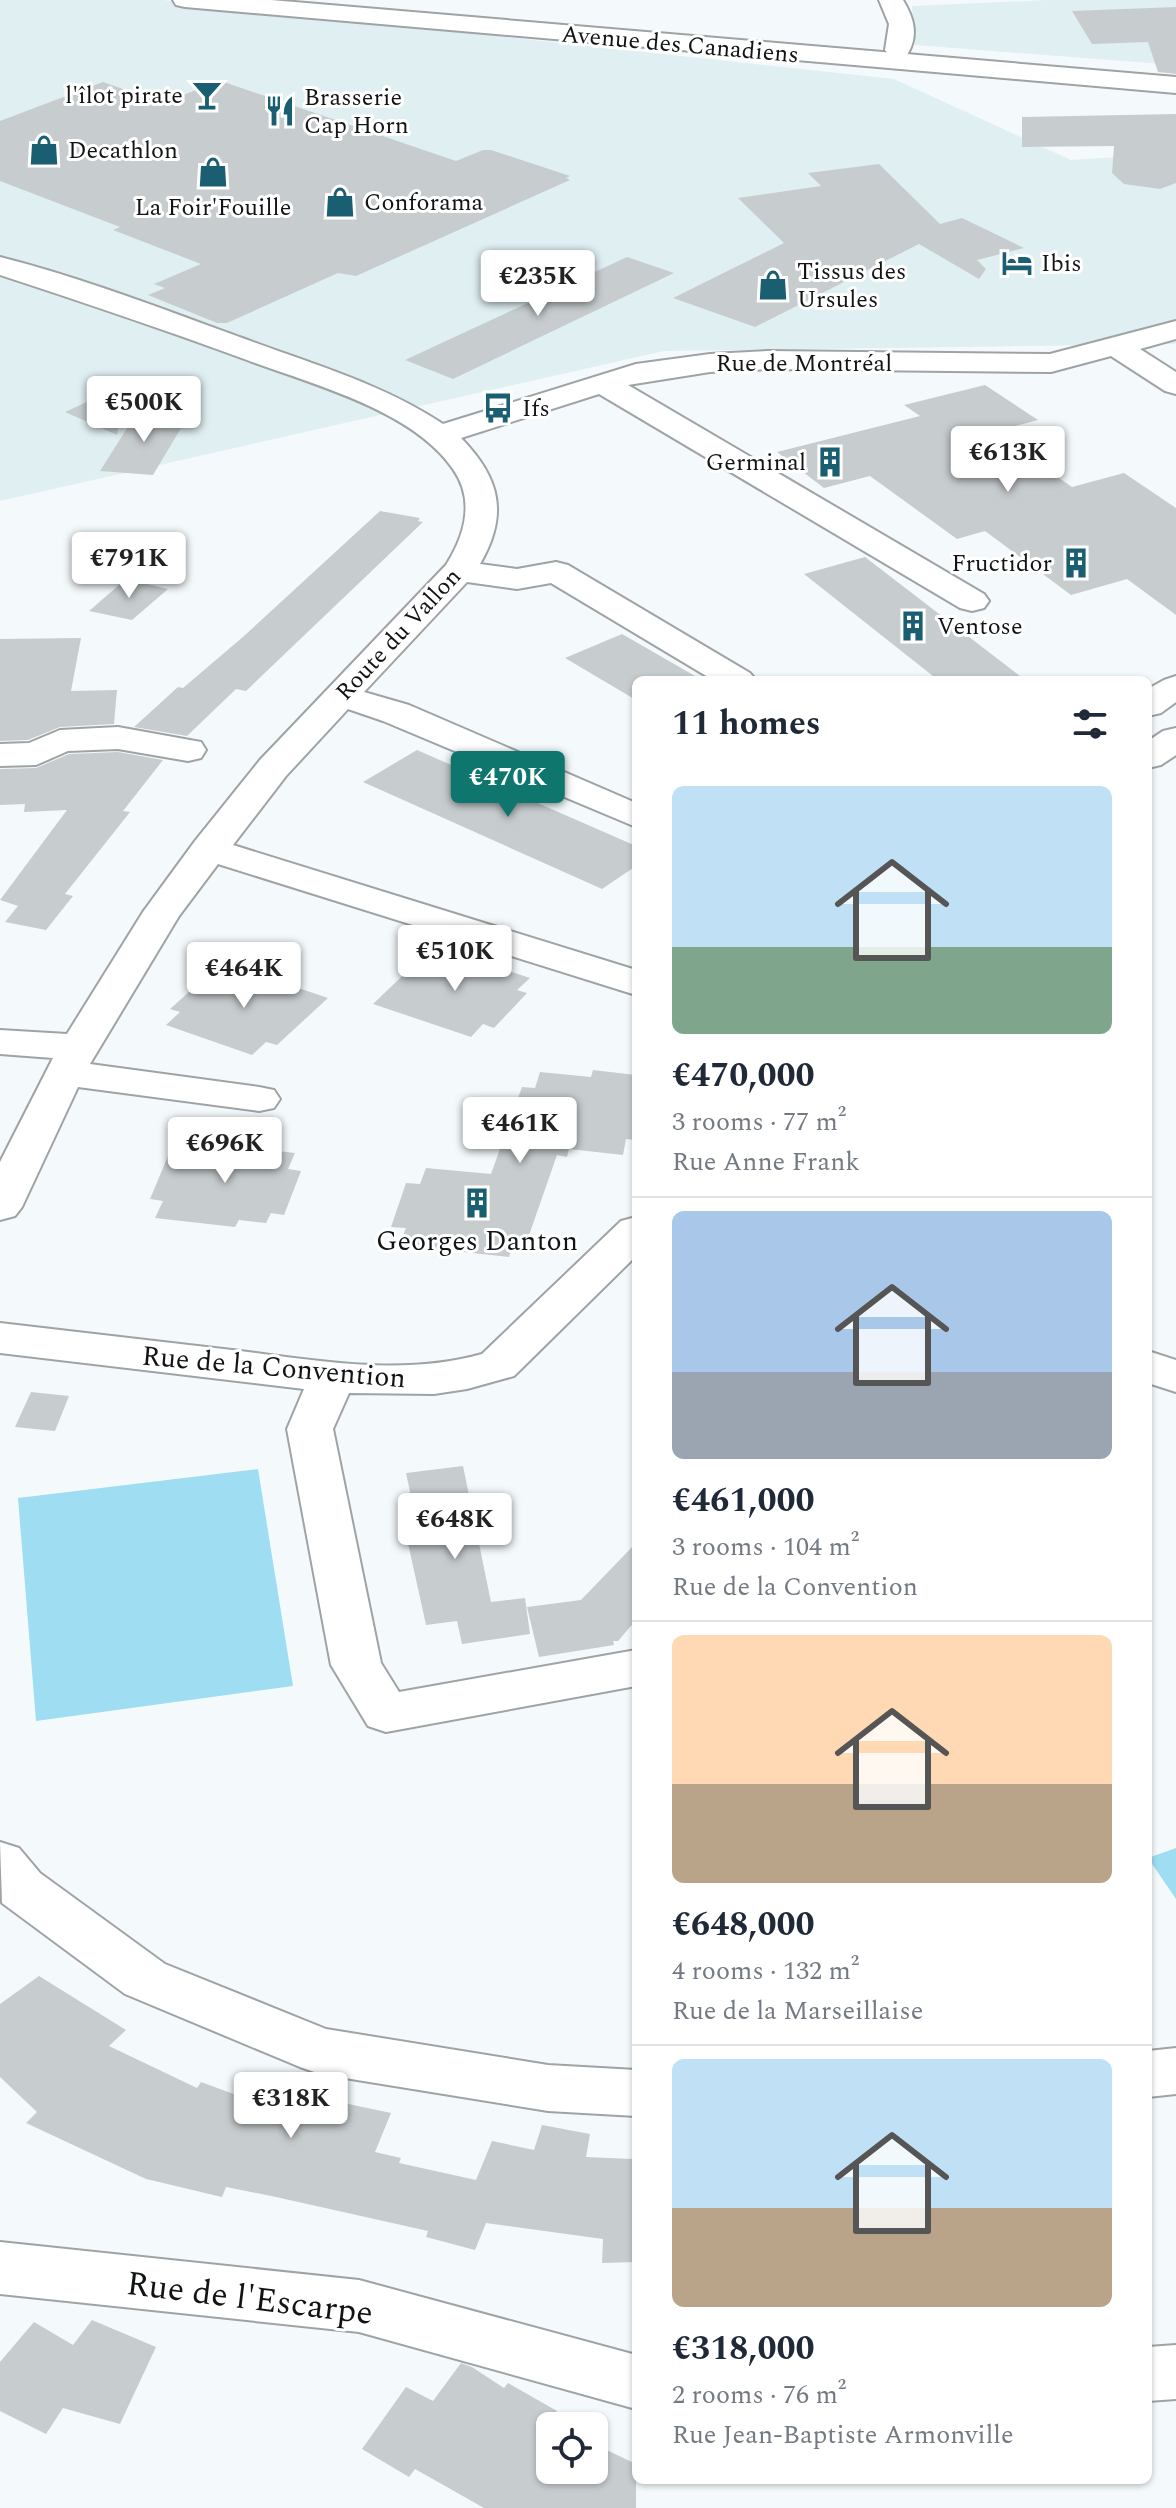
<!DOCTYPE html>
<meta charset="utf-8">
<style>
body{margin:0;font-family:Spectral,serif;background:#f2f2f3;color:#1f2937;height:100vh;display:flex;flex-direction:column;font-size:30px;white-space:nowrap}
*{box-sizing:border-box;margin:0}
p{font-size:26px;color:#747a83}
.icon{flex:none;width:44px;height:44px;fill:none;stroke:currentColor;stroke-width:2;stroke-linecap:round;stroke-linejoin:round}
.map{position:relative;flex:1;overflow:hidden}
.panel{position:absolute;left:632px;top:676px;width:520px;height:1808px;display:flex;flex-direction:column;background:#fff;border-radius:12px;box-shadow:0 2px 6px #0004}
.panel>*{flex:none}
.buttons{position:absolute;left:536px;top:2412px;display:grid;gap:16px}
.buttons a{display:grid;place-items:center;width:72px;height:72px;border-radius:12px;background:#fff;box-shadow:0 2px 6px #0004;font-size:40px}
.price{position:absolute;translate:-50% -68px;padding:0 18px;border-radius:8px;background:#fff;color:#222;font-size:26px;line-height:52px;filter:drop-shadow(0 2px 4px #0008)}
.price::after{content:'';position:absolute;left:50%;top:48px;width:24px;height:18px;margin-left:-12px;background:inherit;clip-path:polygon(0 0,100% 0,50% 100%)}
.price.selected{background:#0f766e;color:#fff}
ul{padding:0;list-style:none}
li{display:grid;align-content:center;gap:16px;height:424px;padding:0 40px}
li+li{border-top:2px solid #e0e1e3}
li span{display:grid;place-items:center;height:248px;border-radius:12px;color:#555}
li>.icon{margin-inline-start:auto}
span .icon{width:144px;height:144px;fill:#fffc;stroke-width:1}
li b{font-size:34px}
h2{display:flex;justify-content:space-between;align-items:center;height:96px;padding:0 40px;font-size:34px}
.map>svg:first-child{display:block}
.built{fill:#e0eff2}
.green{fill:#9fdef2}
.building{fill:#c7cdcf}
.lines{fill:none;stroke-linecap:round;stroke-linejoin:round}
.minor-casing{stroke:#9ea3a5;stroke-width:4}
.major-casing{stroke:#9ea3a5;stroke-width:4}
.minor{fill:#fff;fill-rule:evenodd}
.major{fill:#fff;fill-rule:evenodd}
.labels{text-anchor:middle;stroke-width:6;stroke-linejoin:round;paint-order:stroke}
.far-street-label{font-size:24px;fill:#111314;stroke:#fff}
.far-poi-label{font-size:24px;fill:#111314;stroke:#fff;text-anchor:start}
.poi-label{font-size:28px;fill:#111314;stroke:#fff}
.street-label{font-size:28px;fill:#111314;stroke:#fff}
.near-street-label{font-size:34px;fill:#111314;stroke:#fff}
</style>
<div class="map">
<svg width="1176" height="2508" viewBox="0 0 1176 2508">
<rect width="100%" height="100%" fill="#f4fafc"/>
<g class="built">
<polygon points="0,0 163,0 894,79 1071,160 1176,153 1176,344 664,351 0,501"/>
<polygon points="1047,0 1176,0 1176,65 915,45 912,6"/>
</g>
<g class="green">
<polygon points="258,1469 293,1686 36,1721 18,1498"/>
<polygon points="1176,1848 1176,1899 1148,1858"/>
</g>
<g class="building">
<polygon points="1176,7 1176,74 1158,72 1148,42 1092,44 1072,11"/>
<polygon points="103,82 163,103 216,82 224,82 456,161 483,150 491,150 570,176 566,178 570,180 356,276 338,273 227,323 217,323 148,295 165,288 154,284 201,264 113,230 120,227 0,181 0,121"/>
<polygon points="1176,114 1176,183 1160,189 1124,184 1112,173 1114,146 1022,147 1022,117"/>
<polygon points="879,164 940,224 962,218 1024,248 977,260 986,269 979,279 919,244 755,327 673,298 784,243 738,198 821,186 808,173"/>
<polygon points="627,257 674,273 453,379 405,360"/>
<polygon points="985,385 1038,420 993,432 1072,487 1124,473 1176,508 1176,615 1127,579 1071,595 985,531 957,539 870,476 824,488 777,452 920,416 904,405"/>
<polygon points="104,394 123,402 117,435 65,412"/>
<polygon points="138,411 157,418 190,413 153,475 100,471"/>
<polygon points="380,511 420,518 418,521 423,522 246,691 236,689 187,736 134,727 178,687 183,688 244,636"/>
<polygon points="865,557 1025,680 938,680 804,574"/>
<polygon points="126,579 168,589 132,620 89,611"/>
<polygon points="622,634 702,680 636,680 636,700 565,658"/>
<polygon points="81,638 71,691 117,690 114,724 60,727 28,740 0,741 0,639"/>
<polygon points="417,750 636,846 636,866 602,889 363,782"/>
<polygon points="118,752 163,760 123,811 130,812 65,894 73,896 46,930 5,922 18,906 0,900 67,810 24,812 25,804 0,805 0,769 36,768 69,754"/>
<polygon points="445,950 530,978 517,990 527,993 494,1028 483,1024 471,1037 373,1004 420,959 431,962"/>
<polygon points="234,966 254,973 328,998 277,1045 266,1042 252,1055 166,1025 180,1012 170,1009 208,975 219,979"/>
<polygon points="593,1070 636,1075 636,1140 626,1139 623,1155 569,1149 567,1157 557,1155 527,1241 514,1240 509,1257 399,1245 406,1228 391,1227 406,1183 420,1184 426,1168 491,1174 522,1087 535,1088 540,1072 591,1077"/>
<polygon points="189,1141 295,1153 288,1169 301,1171 284,1215 271,1213 266,1223 239,1220 235,1227 155,1218 163,1201 150,1199 168,1156 183,1158"/>
<polygon points="31,1392 69,1396 55,1431 15,1427"/>
<polygon points="463,1466 491,1602 525,1598 530,1634 462,1644 457,1621 426,1625 404,1525 417,1524 406,1473"/>
<polygon points="636,1543 636,1620 618,1641 613,1641 614,1645 539,1657 527,1607 581,1600"/>
<polygon points="39,1976 126,2030 109,2046 197,2088 201,2082 261,2104 268,2087 391,2113 375,2152 401,2158 399,2163 476,2180 492,2141 534,2150 542,2125 590,2134 586,2157 632,2159 633,2182 636,2182 636,2262 602,2263 603,2239 486,2223 475,2250 426,2237 428,2231 276,2197 226,2187 222,2197 146,2179 26,2123 37,2112 0,2077 0,2004"/>
<polygon points="92,2320 156,2347 120,2424 63,2408 46,2434 0,2411 0,2362 34,2322 73,2345"/>
<polygon points="461,2363 472,2367 504,2388 508,2383 557,2411 551,2419 563,2426 550,2426 550,2470 594,2470 594,2444 636,2464 636,2508 484,2508 415,2469 409,2477 362,2449 406,2387 433,2401"/>
</g>
<g class="lines">
<g class="minor-casing">
<g id="minor">
<path d="M879,0H903C914,18 919,36 907,55H889L885,50L889,24Z"/>
<path d="M0,257C83,278 165,310 245,339C312,364 383,384 443,424L636,364L710,354L768,351L1050,354L1176,321V339L1140,349L1176,372V394L1165,391L1111,356L1051,372L768,369L710,372L628,385L984,594L989,601L984,608L972,611L960,608L599,394L461,438C500,478 509,514 480,564L517,569L556,562L568,565L750,673L756,680H713L551,583L517,589L467,582L364,692L409,705L636,803V827L383,721L348,709L286,776L233,845L636,970V995L218,864L179,916L90,1064L259,1087L274,1090L280,1099L274,1108L259,1111L78,1087L22,1207L15,1216L0,1220V1162L53,1058L0,1054V1030L67,1034L143,912L195,841L260,760L446,565C465,535 475,500 453,469C413,410 311,384 247,360C165,330 83,302 0,275Z"/>
<polygon points="1176,676 1176,702 1161,713 1148,716 1148,689 1164,680"/>
<polygon points="118,727 201,742 206,750 201,758 188,761 118,749 68,751 36,765 0,766 0,744 29,743 60,730"/>
<polygon points="1176,728 1176,755 1161,765 1148,768 1148,741 1163,731"/>
<path d="M636,1217V1256L514,1376L467,1389L434,1394L349,1393L333,1429L381,1663L399,1692L636,1650V1686L386,1732L368,1726L331,1665L287,1429L304,1389L0,1353V1323C77,1332 155,1341 232,1350C314,1360 401,1377 482,1354L621,1221Z"/>
<polygon points="1148,1351 1176,1360 1176,1392 1148,1383"/>
<polygon points="0,1842 19,1848 40,1873 165,1964 326,2029 548,2065 636,2070 636,2116 548,2111 320,2074 300,2067 125,1994 2,1903"/>
<polygon points="1176,2048 1176,2094 1148,2097 1148,2051"/>
<polygon points="0,2242 359,2280 636,2355 636,2409 359,2332 0,2294"/>
<polygon points="1176,2345 1176,2399 1148,2401 1148,2347"/>
</g>
</g>
<g class="major-casing">
<polygon id="major" points="173,0 271,0 1176,77 1176,93 185,7 176,5"/>
</g>
<use href="#minor" class="minor"/>
<use href="#major" class="major"/>
</g>
<defs>
<g id="bar-bare" transform="scale(2.4)"><path d="M-6-5H6L.8 .8V4.5H3.5V6h-7V4.5H-.8V.8Z" fill="#1a5f71" stroke="#fff" stroke-width="2.5" paint-order="stroke"/></g>
<g id="restaurant-bare" transform="scale(2.4)"><path d="M-5-6h1v4h1v-4h1v4h1v-4h1v5L-1.5 .5V6h-2V.5L-5-1ZM5-6V6H3V1.5H1.5Q1.5-4 5-6Z" fill="#1a5f71" stroke="#fff" stroke-width="2.5" paint-order="stroke"/></g>
<g id="shop-bare" transform="scale(2.4)"><path d="M-5-2.5h2.3a2.7 3.5 0 0 1 5.4 0H5L5.5 6h-11ZM-1.5-2.5h3a1.5 2.3 0 0 0-3 0Z" fill="#1a5f71" stroke="#fff" stroke-width="2.5" paint-order="stroke"/></g>
<g id="hotel-bare" transform="scale(2.4)"><path d="M-6-4.5h1.5V1H6V5H4.5V3h-9V5H-6ZM-4 0a1.8 1.8 0 1 1 3.6 0ZM.5 0V-2.5h3Q6-2.5 6 0Z" fill="#1a5f71" stroke="#fff" stroke-width="2.5" paint-order="stroke"/></g>
<g id="bus-bare" transform="scale(2.4)"><path d="M-5-6H5V4H4V6H2V4H-2V6H-4V4H-5ZM-3.5-4V0h7V-4ZM-3.5 1.2v1.5H-2V1.2ZM2 1.2v1.5H3.5V1.2Z" fill="#1a5f71" stroke="#fff" stroke-width="2.5" paint-order="stroke"/></g>
<g id="building-bare" transform="scale(2.4)"><path d="M-4-6H4V6H1V3H-1V6H-4ZM-2.5-4.3h1.7v1.8h-1.7ZM.8-4.3h1.7v1.8H.8ZM-2.5-1h1.7V.8h-1.7ZM.8-1h1.7V.8H.8Z" fill="#1a5f71" stroke="#fff" stroke-width="2.5" paint-order="stroke"/></g>
</defs>
<g fill-rule="evenodd">
<use href="#bar-bare" x="207" y="95"/>
<use href="#restaurant-bare" x="280" y="111"/>
<use href="#shop-bare" x="44" y="150"/>
<use href="#shop-bare" x="213" y="172"/>
<use href="#shop-bare" x="340" y="202"/>
<use href="#hotel-bare" x="1017" y="263"/>
<use href="#shop-bare" x="773" y="285"/>
<use href="#bus-bare" x="498" y="408"/>
<use href="#building-bare" x="830" y="462"/>
<use href="#building-bare" x="1076" y="563"/>
<use href="#building-bare" x="913" y="626"/>
<use href="#building-bare" x="477" y="1203"/>
</g>
<g class="labels">
<g class="far-street-label">
<text transform="translate(680 44) rotate(5)" y="8">Avenue des Canadiens</text>
<text x="804" y="371">Rue de Montréal</text>
<text transform="translate(398 634) rotate(-47)" y="8">Route du Vallon</text>
</g>
<g class="far-poi-label">
<text x="183" y="103" text-anchor="end">l'îlot pirate</text>
<text x="304" y="105">Brasserie<tspan x="304" dy="28">Cap Horn</tspan></text>
<text x="68" y="158">Decathlon</text>
<text x="364" y="210">Conforama</text>
<text x="213" y="215" text-anchor="middle">La Foir'Fouille</text>
<text x="1041" y="271">Ibis</text>
<text x="797" y="279">Tissus des<tspan x="797" dy="28">Ursules</tspan></text>
<text x="522" y="416">Ifs</text>
<text x="806" y="470" text-anchor="end">Germinal</text>
<text x="1052" y="571" text-anchor="end">Fructidor</text>
<text x="937" y="634">Ventose</text>
</g>
<g class="poi-label">
<text x="477" y="1250">Georges Danton</text>
</g>
<g class="street-label">
<text transform="translate(274 1366) rotate(5)" y="10">Rue de la Convention</text>
</g>
<g class="near-street-label">
<text transform="translate(250 2297) rotate(7)" y="12">Rue de l'Escarpe</text>
</g>
</g>
</svg>
<div class="buttons">
<a><svg class="icon" aria-label="locate" viewBox="0 0 24 24"><circle cx="12" cy="12" r="6"/><path d="M12 2v4M12 18v4M2 12h4M18 12h4"/></svg></a>
</div>
<b class="price" style="left:538px;top:318px">€235K</b>
<b class="price" style="left:144px;top:444px">€500K</b>
<b class="price" style="left:1008px;top:494px">€613K</b>
<b class="price" style="left:129px;top:600px">€791K</b>
<b class="price selected" style="left:508px;top:819px">€470K</b>
<b class="price" style="left:455px;top:993px">€510K</b>
<b class="price" style="left:244px;top:1010px">€464K</b>
<b class="price" style="left:520px;top:1165px">€461K</b>
<b class="price" style="left:225px;top:1185px">€696K</b>
<b class="price" style="left:455px;top:1561px">€648K</b>
<b class="price" style="left:291px;top:2140px">€318K</b>
<section class="panel">
<h2>11 homes<svg class="icon" aria-label="filters" viewBox="0 0 24 24"><path d="M4 7h16M4 17h16"/><circle cx="9" cy="7" r="2"/><circle cx="15" cy="17" r="2"/></svg></h2>
<ul>
<li><span style="background:linear-gradient(#bfe0f5 65%,#7fa58c 0)"><svg class="icon" aria-label="home" viewBox="0 0 24 24"><path d="M3 11l9-7 9 7M6 9v11h12V9"/></svg></span><div><b>€470,000</b><p>3 rooms · 77 m²</p><p>Rue Anne Frank</p></div></li>
<li><span style="background:linear-gradient(#a9c7e8 65%,#9aa5b1 0)"><svg class="icon" aria-label="home" viewBox="0 0 24 24"><path d="M3 11l9-7 9 7M6 9v11h12V9"/></svg></span><div><b>€461,000</b><p>3 rooms · 104 m²</p><p>Rue de la Convention</p></div></li>
<li><span style="background:linear-gradient(#ffd9b3 60%,#b9a48a 0)"><svg class="icon" aria-label="home" viewBox="0 0 24 24"><path d="M3 11l9-7 9 7M6 9v11h12V9"/></svg></span><div><b>€648,000</b><p>4 rooms · 132 m²</p><p>Rue de la Marseillaise</p></div></li>
<li><span style="background:linear-gradient(#bfe0f5 60%,#b9a48a 0)"><svg class="icon" aria-label="home" viewBox="0 0 24 24"><path d="M3 11l9-7 9 7M6 9v11h12V9"/></svg></span><div><b>€318,000</b><p>2 rooms · 76 m²</p><p>Rue Jean-Baptiste Armonville</p></div></li>
</ul>
</section>
</div>
